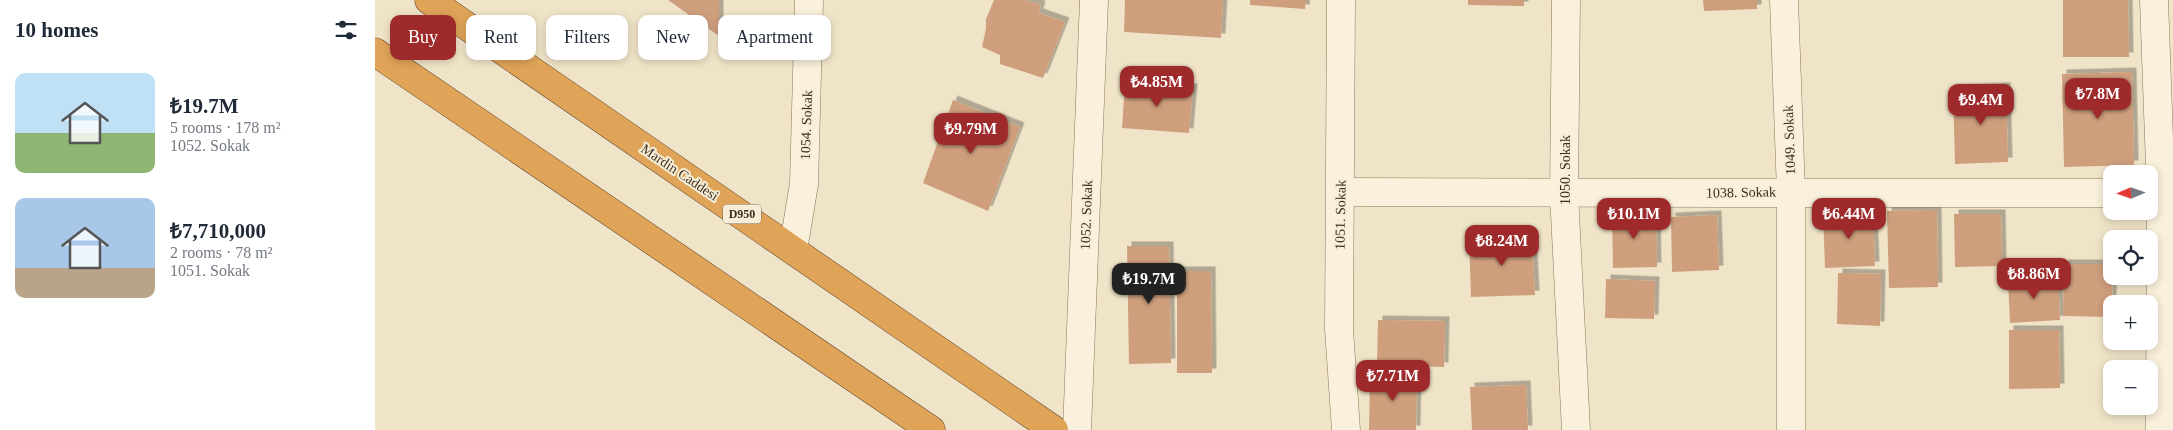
<!DOCTYPE html>
<meta charset="utf-8">
<style>
body{margin:0;font-family:"Times New Roman",serif;background:#f6f6f7;color:#1f2937;height:100vh;display:flex;flex-direction:column;font-size:19px;white-space:nowrap}
*{box-sizing:border-box;margin:0}
p{font-size:16px;color:#747a83}
.icon{flex:none;width:28px;height:28px;fill:none;stroke:currentColor;stroke-width:2;stroke-linecap:round;stroke-linejoin:round}
.map{position:relative;flex:1;overflow:hidden}
.panel{display:flex;flex-direction:column;background:#fff;width:375px}
.panel>*{flex:none}
.guide{position:absolute;left:15px;top:15px;width:475px;height:45px;display:flex;gap:10px}
.needle{width:32px;rotate:268deg}
.tools{position:absolute;left:1728px;top:165px;display:grid;gap:10px}
.tools a{display:grid;place-items:center;width:55px;height:55px;border-radius:10px;background:#fff;box-shadow:0 2px 8px #0003;font-size:25px}
.price{position:absolute;translate:-50% -42px;padding:0 11px;border-radius:10px;background:#9e2a2b;color:#fff;font-size:16px;line-height:32px;filter:drop-shadow(0 1px 2px #0008)}
.price::after{content:'';position:absolute;left:50%;top:30px;width:15px;height:11px;margin-left:-8px;background:inherit;clip-path:polygon(0 0,100% 0,50% 100%)}
.price.current{background:#222;color:#fff}
ul{padding:0;list-style:none}
li{display:flex;align-items:center;gap:15px;height:125px;padding:0 15px}
li span{display:grid;place-items:center;flex:none;width:140px;height:100px;border-radius:10px;color:#555}
li>.icon{margin-inline-start:auto}
span .icon{width:60px;height:60px;fill:#fffc;stroke-width:1}
li b{font-size:21px}
h2{display:flex;justify-content:space-between;align-items:center;height:60px;padding:0 15px;font-size:21px}
.tag{padding:0 18px;border-radius:10px;background:#fff;box-shadow:0 2px 8px #0003;font-size:18px;line-height:45px}
.tag.current{background:#9e2a2b;color:#fff}
main{display:flex;flex:1;min-height:0}
.map>svg:first-child{display:block}
.building{fill:#cf9f7d;filter:url(#shadow)}
.lines{fill:none;stroke-linecap:round;stroke-linejoin:round}
.minor-casing{stroke:#8d765c;stroke-width:29}
.highway-casing{stroke:#5b4430;stroke-width:29}
.minor{stroke:#faf1dc;stroke-width:28}
.highway{stroke:#e0a458;stroke-width:28}
.labels{text-anchor:middle;stroke-width:4;stroke-linejoin:round;paint-order:stroke}
.shield{fill:#f7eed8;stroke:#756857;stroke-width:1}
.shield-label{font-size:12px;font-weight:bold;fill:#3d2e20}
.street-label{font-size:14px;fill:#3d2e20;stroke:#f7eed8}
</style>
<main>
<section class="panel">
<h2>10 homes<svg class="icon" aria-label="filters" viewBox="0 0 24 24"><path d="M4 7h16M4 17h16"/><circle cx="9" cy="7" r="2"/><circle cx="15" cy="17" r="2"/></svg></h2>
<ul>
<li><span style="background:linear-gradient(#bfe0f5 60%,#8fb573 0)"><svg class="icon" aria-label="home" viewBox="0 0 24 24"><path d="M3 11l9-7 9 7M6 9v11h12V9"/></svg></span><div><b>₺19.7M</b><p>5 rooms · 178 m²</p><p>1052. Sokak</p></div></li>
<li><span style="background:linear-gradient(#a9c7e8 70%,#b9a48a 0)"><svg class="icon" aria-label="home" viewBox="0 0 24 24"><path d="M3 11l9-7 9 7M6 9v11h12V9"/></svg></span><div><b>₺7,710,000</b><p>2 rooms · 78 m²</p><p>1051. Sokak</p></div></li>
</ul>
</section>
<div class="map">
<svg width="1798" height="430" viewBox="0 0 1798 430">
<defs>
<filter id="shadow"><feDropShadow dx="4.5" dy="-4.5" stdDeviation="0" flood-color="#0004"/></filter>
</defs>
<rect width="100%" height="100%" fill="#f0e4c8"/>
<g class="building">
<polygon points="293,0 344,0 344,36"/>
<polygon points="619,0 650,0 666,5 664,13 690,22 668,78 625,64 625,55 607,47 611,28 611,19"/>
<polygon points="750,0 848,0 846,38 749,32"/>
<polygon points="875,0 931,0 930,9 875,5"/>
<polygon points="1093,0 1149,0 1149,6 1093,5"/>
<polygon points="1328,0 1382,0 1382,9 1329,11"/>
<polygon points="1688,0 1753,0 1754,57 1688,57"/>
<polygon points="1757,72 1759,165 1689,167 1687,74"/>
<polygon points="750,83 818,88 814,133 747,128"/>
<polygon points="1631,87 1633,162 1580,164 1578,89"/>
<polygon points="578,100 645,127 613,211 548,183"/>
<polygon points="1562,210 1563,287 1514,288 1512,211"/>
<polygon points="1237,212 1281,212 1282,267 1238,268"/>
<polygon points="1498,213 1500,266 1450,268 1448,214"/>
<polygon points="1579,214 1626,214 1627,266 1580,267"/>
<polygon points="1342,215 1344,270 1297,272 1296,217"/>
<polygon points="1157,237 1160,295 1096,297 1094,240"/>
<polygon points="752,246 794,246 796,363 754,364"/>
<polygon points="1689,264 1736,264 1736,276 1738,276 1736,317 1688,316"/>
<polygon points="802,271 836,271 837,373 802,373"/>
<polygon points="1463,273 1506,274 1505,326 1462,324"/>
<polygon points="1683,277 1685,320 1635,323 1633,280"/>
<polygon points="1231,279 1280,281 1279,319 1230,318"/>
<polygon points="1003,320 1070,321 1069,367 1002,365"/>
<polygon points="1634,330 1684,330 1685,388 1634,389"/>
<polygon points="995,374 1042,375 1041,430 994,430"/>
<polygon points="1151,385 1153,430 1097,430 1095,387"/>
</g>
<g class="lines">
<g class="minor-casing">
<g id="minor">
<polyline points="966,0 964,329 971,430"/>
<polyline points="1191,0 1189,194 1201,430"/>
<polyline points="1409,0 1416,192 1416,430"/>
<polyline points="1779,0 1786,194 1785,430"/>
<path d="M966,192C1223,194 1479,192 1736,193"/>
<polyline points="418,250 429,184 434,0"/>
<polyline points="702,430 719,0"/>
</g>
</g>
<g class="highway-casing">
<g id="highway">
<polyline points="54,0 679,430"/>
<polyline points="0,52 556,430"/>
</g>
</g>
<use href="#minor" class="minor"/>
<use href="#highway" class="highway"/>
</g>
<g class="labels">
<rect class="shield" x="348" y="204.5" width="38" height="19" rx="4"/>
<g class="shield-label">
<text x="367" y="218">D950</text>
</g>
<g class="street-label">
<text transform="translate(431 125) rotate(-88)" y="5">1054. Sokak</text>
<text transform="translate(1414 140) rotate(-92)" y="5">1049. Sokak</text>
<text transform="translate(1190 170) rotate(-90)" y="5">1050. Sokak</text>
<text transform="translate(305 172) rotate(34)" y="5">Mardin Caddesi</text>
<text transform="translate(1366 192) rotate(-1)" y="5">1038. Sokak</text>
<text transform="translate(711 215) rotate(-88)" y="5">1052. Sokak</text>
<text transform="translate(965 215) rotate(-89)" y="5">1051. Sokak</text>
</g>
</g>
</svg>
<div class="tools">
<a><svg class="needle" viewBox="-14 -14 28 28"><path d="M0-13l5 13h-10z" fill="#e53935"/><path d="M0 13l5-13h-10z" fill="#747a83"/></svg></a>
<a><svg class="icon" aria-label="locate" viewBox="0 0 24 24"><circle cx="12" cy="12" r="6"/><path d="M12 2v4M12 18v4M2 12h4M18 12h4"/></svg></a>
<a>+</a>
<a>−</a>
</div>
<b class="price" style="left:782px;top:108px">₺4.85M</b>
<b class="price" style="left:1723px;top:120px">₺7.8M</b>
<b class="price" style="left:1606px;top:126px">₺9.4M</b>
<b class="price" style="left:596px;top:155px">₺9.79M</b>
<b class="price" style="left:1259px;top:240px">₺10.1M</b>
<b class="price" style="left:1474px;top:240px">₺6.44M</b>
<b class="price" style="left:1127px;top:267px">₺8.24M</b>
<b class="price" style="left:1659px;top:300px">₺8.86M</b>
<b class="price current" style="left:774px;top:305px">₺19.7M</b>
<b class="price" style="left:1018px;top:402px">₺7.71M</b>
<div class="guide">
<a class="tag current">Buy</a>
<a class="tag">Rent</a>
<a class="tag">Filters</a>
<a class="tag">New</a>
<a class="tag">Apartment</a>
</div>
</div>
</main>
